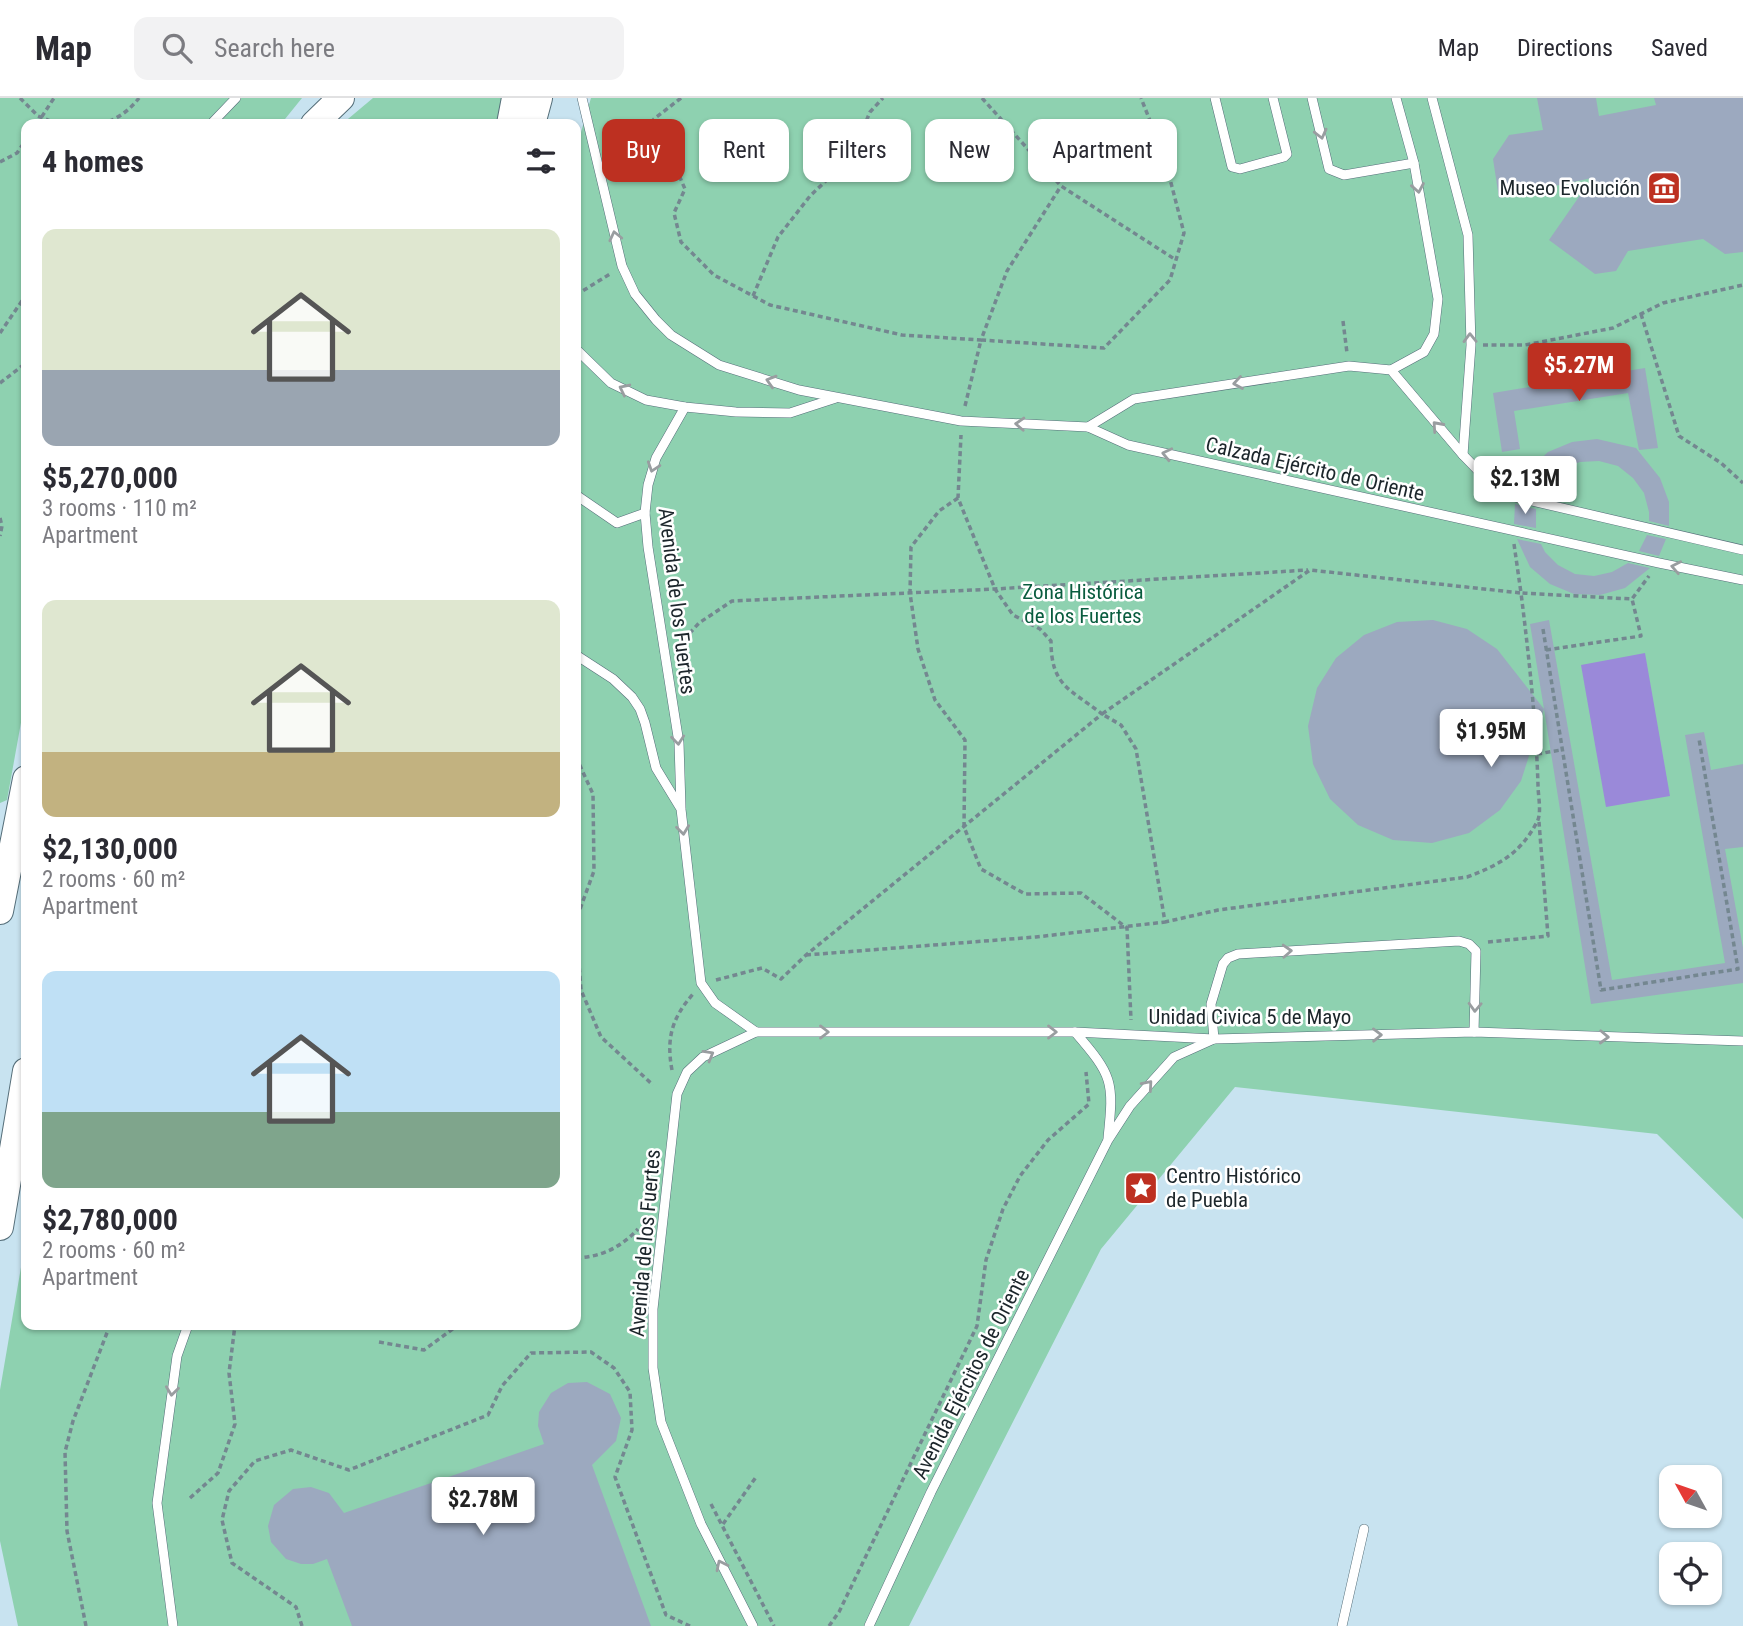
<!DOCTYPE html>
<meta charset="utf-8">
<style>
body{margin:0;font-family:"Roboto Condensed",sans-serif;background:#f2f2f3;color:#2b2b33;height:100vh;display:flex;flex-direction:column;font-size:26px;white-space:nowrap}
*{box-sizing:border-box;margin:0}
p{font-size:23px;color:#7c7c81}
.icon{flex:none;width:38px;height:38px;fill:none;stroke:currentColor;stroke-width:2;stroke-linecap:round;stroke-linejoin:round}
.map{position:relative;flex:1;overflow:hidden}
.panel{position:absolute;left:21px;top:21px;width:560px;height:1211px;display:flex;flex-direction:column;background:#fff;border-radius:14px;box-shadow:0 2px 5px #0004}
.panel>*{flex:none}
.banner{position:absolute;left:602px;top:21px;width:665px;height:63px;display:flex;gap:14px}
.needle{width:46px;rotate:310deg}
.buttons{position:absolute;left:1659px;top:1367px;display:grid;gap:14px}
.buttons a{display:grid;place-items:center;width:63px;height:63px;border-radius:14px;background:#fff;box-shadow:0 2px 5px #0004;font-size:35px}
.price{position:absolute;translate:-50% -60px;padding:0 16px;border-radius:7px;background:#fff;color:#222;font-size:23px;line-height:46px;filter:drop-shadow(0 2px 4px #0008)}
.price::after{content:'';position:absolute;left:50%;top:42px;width:21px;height:16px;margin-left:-10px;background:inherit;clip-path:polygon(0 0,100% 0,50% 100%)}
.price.active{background:#bd3021;color:#fff}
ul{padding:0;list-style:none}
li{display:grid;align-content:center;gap:14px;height:371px;padding:0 21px}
li span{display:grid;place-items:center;height:217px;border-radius:14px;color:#555}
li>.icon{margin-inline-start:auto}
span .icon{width:126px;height:126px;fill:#fffc;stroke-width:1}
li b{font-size:30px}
h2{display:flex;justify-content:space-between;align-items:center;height:84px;padding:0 21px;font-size:30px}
.tag{padding:0 24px;border-radius:14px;background:#fff;box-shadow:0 2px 5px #0004;font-size:24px;line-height:63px}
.tag.active{background:#bd3021;color:#fff}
header{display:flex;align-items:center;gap:42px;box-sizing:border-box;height:98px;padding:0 35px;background:#fff;border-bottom:2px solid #e1e1e2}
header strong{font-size:33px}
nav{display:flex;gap:38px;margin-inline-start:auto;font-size:24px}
.search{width:490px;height:63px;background:#f2f2f3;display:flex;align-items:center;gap:18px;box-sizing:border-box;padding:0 24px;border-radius:14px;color:#7c7c81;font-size:26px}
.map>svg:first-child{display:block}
.green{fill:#8ed1b0}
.water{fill:#9a89d9}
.building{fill:#9ca9bf}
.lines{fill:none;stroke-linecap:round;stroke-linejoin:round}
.service-casing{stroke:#556e79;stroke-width:10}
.secondary-casing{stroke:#556e79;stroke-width:28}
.path{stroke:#748790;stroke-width:3.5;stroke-dasharray:5 3.5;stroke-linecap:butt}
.service{stroke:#fff;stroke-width:9}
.secondary{stroke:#fff;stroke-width:26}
.path-bridge{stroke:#748790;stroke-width:3.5;stroke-dasharray:5 3.5;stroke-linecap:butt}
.oneway{stroke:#999da0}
.labels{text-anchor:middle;stroke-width:5;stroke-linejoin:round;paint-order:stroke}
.poi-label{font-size:21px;fill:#1c262b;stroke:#fff;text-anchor:end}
.street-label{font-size:21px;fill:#1c262b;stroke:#fff}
.park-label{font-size:21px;fill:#095c3e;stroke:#fff}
</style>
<header>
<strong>Map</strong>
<div class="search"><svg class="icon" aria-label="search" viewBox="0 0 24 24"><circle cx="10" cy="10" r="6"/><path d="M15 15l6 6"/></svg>Search here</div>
<nav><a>Map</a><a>Directions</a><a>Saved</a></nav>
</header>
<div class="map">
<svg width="1743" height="1528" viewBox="0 0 1743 1528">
<rect width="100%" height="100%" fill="#c8e3f0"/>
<g class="green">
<polygon points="0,0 302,0 281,26 26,26 26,597 7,702 0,705"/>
<polygon points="373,0 505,0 502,26 342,26"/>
<polygon points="591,0 1743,0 1743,1121 1657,1036 1235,989 1101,1151 909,1528 18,1528 0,1443 0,1292 26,1140 26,1227 576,1227 576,51"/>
</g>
<polygon class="water" points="1645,555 1670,698 1606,709 1581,567"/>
<g class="building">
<polygon points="1537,0 1596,0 1599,18 1656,7 1654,0 1743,0 1743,154 1725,156 1703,141 1628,153 1616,173 1595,176 1549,142 1592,80 1499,100 1493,61 1509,37 1543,32"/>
<polygon points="1645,270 1658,350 1639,352 1628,295 1514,313 1520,351 1502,354 1493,295"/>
<polygon points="1597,341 1636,350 1660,380 1669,404 1669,428 1649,423 1649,414 1644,395 1633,380 1618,368 1599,363 1580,364 1562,371 1548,384 1540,398 1518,393 1529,372 1548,354 1572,344"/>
<polygon points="1515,406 1536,411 1536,430 1514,426"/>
<polygon points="1647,437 1666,441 1659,458 1639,453"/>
<polygon points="1517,441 1541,446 1545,454 1558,467 1575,476 1594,478 1612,474 1628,465 1650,470 1625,490 1600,497 1574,496 1550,486 1530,469"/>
<polygon points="1433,522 1467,531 1497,551 1544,611 1530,526 1549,522 1612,882 1725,865 1685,637 1704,634 1711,672 1743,666 1743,749 1725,751 1743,850 1743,885 1591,906 1544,611 1521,683 1500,712 1469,735 1432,745 1393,742 1358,727 1330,701 1313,666 1308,628 1317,590 1336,560 1364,537 1397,524"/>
<polygon points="587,1284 610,1296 621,1320 616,1343 592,1367 651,1528 352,1528 327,1461 313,1466 301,1466 286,1461 271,1444 268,1428 274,1407 293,1391 311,1389 329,1395 344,1415 544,1346 538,1328 539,1314 551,1295 568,1285"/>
</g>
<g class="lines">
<g class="service-casing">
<g id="service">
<polyline points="582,0 622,168 635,196 656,222 671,237 719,267 799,292 961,323 1088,329 1134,301 1349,268 1391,272 1463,357 1496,391 1506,397 1743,452"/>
<polyline points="1215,0 1232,69 1240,71 1284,59 1287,56 1273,0"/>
<polyline points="1312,0 1329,71 1344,77 1414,65"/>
<polyline points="1432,0 1468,137 1471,247 1463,357"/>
<polyline points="211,26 236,0"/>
<polyline points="576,251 611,285 646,302 685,309 736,314 790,315 836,300"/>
<polyline points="1391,272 1424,254 1434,236 1438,201 1414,65 1396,0"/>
<polyline points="1088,329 1128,347 1659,465 1743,482"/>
<polyline points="576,397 617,425 645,415"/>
<polyline points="576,557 613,581 632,599 640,611 645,625 656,670 681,711 701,885 715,905 756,934"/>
<polyline points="681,709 679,645 648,449 645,415 648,387 656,360 685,309"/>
<path d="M1075,934C1113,978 1114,983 1108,1040"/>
<polyline points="173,1528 157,1405 177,1258 188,1227"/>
<polyline points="753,1528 701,1426 661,1324 653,1270 653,1211 677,996 687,974 703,959 756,934 1075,934 1214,941 1474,934 1743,943"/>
<polyline points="869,1528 931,1394 1108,1042 1130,1008 1174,959 1214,941 1211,906 1223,866 1228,860 1238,856 1459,843 1469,846 1476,853 1474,934"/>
<polyline points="1342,1528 1364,1431"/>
</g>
</g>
<g class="secondary-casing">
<g id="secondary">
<polyline points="314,26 341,0"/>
<polyline points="510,26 515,0"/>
<polyline points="532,26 539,0"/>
<polyline points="0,813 26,681"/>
<polyline points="0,1129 26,973"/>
</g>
</g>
<g class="path">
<polyline points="681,0 654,21 644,33 646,49 678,75 685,91 674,115 681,144 714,177 770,207 902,237 981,242 1007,173 1061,88"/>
<polyline points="982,0 1061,88 1176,162"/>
<polyline points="37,26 54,0"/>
<path d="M101,26C116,22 129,13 139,0"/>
<polyline points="0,64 17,55 26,42"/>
<polyline points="576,197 610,176"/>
<polyline points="753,198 778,139 810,98 851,59 870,14 883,0"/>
<polyline points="1641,216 1679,338 1721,365 1743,385"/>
<polyline points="1343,223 1347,255"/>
<polyline points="0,235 26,197"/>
<polyline points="1483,247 1525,247 1613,230 1663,205 1743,187"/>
<polyline points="0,285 26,265"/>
<polyline points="965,308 981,242 1104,250 1170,182 1184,135 1164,58 1141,0"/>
<polyline points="958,400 939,413 911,449 910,495 918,551 935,602 965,642 964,729 981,771 1025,796 1081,795 1127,830 1131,922"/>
<polyline points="0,420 2,428 0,438"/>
<polyline points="1514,446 1521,495 1632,501 1649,478"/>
<polyline points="1543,531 1601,892 1738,871 1699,641"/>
<polyline points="678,548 699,525 732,503 995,491 1308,472"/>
<polyline points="1546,552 1641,538 1632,501"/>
<polyline points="1537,656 1561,652"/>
<polyline points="576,659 593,696 594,773 576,822"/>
<polyline points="576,827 581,892 601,939 653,987"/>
<polyline points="1488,844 1548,838 1539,724"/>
<path d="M806,857L1036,839L1165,824L1136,651L1121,627L1102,616L1310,472L1521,495C1529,559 1536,623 1538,687C1538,698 1542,715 1537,724C1520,756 1499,767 1467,779L1218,812L1165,824"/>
<path d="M716,882L762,870L781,881L806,857L1102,616C1070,591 1051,588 1051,543L1040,531L1013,517L995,491L958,400L961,337"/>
<path d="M672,972C666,940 672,920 693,896"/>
<path d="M576,1160C601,1159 620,1150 638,1131"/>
<polyline points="379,1244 424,1252 458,1227"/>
<polyline points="190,1400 218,1375 235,1326 229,1275 235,1227"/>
<polyline points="711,1406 774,1528"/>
<polyline points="723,1426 756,1379"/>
<polyline points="86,1528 67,1433 65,1354 73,1323 110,1227"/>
<polyline points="302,1528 296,1509 232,1465 222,1422 229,1393 255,1363 291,1352 349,1372 488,1317 502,1288 531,1255 591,1254 614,1270 630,1294 632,1332 615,1379 666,1517 690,1528"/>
<polyline points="829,1528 839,1514 977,1228 986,1162 1003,1111 1020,1078 1048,1042 1089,1006 1086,974"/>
</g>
<use href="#service" class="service"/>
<use href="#secondary" class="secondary"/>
<polyline class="path-bridge" points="20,0 38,18 58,26"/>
</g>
<defs><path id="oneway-chevron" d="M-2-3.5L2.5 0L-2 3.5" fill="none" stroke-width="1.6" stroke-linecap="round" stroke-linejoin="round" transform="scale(1.75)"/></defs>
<g class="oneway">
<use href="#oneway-chevron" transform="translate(1321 36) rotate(76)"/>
<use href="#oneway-chevron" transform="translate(1418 90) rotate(80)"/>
<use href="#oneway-chevron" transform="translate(615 138) rotate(-103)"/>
<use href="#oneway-chevron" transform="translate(1470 240) rotate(-91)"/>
<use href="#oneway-chevron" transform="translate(771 283) rotate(-163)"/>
<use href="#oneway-chevron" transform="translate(1238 285) rotate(171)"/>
<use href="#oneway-chevron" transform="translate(624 291) rotate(-154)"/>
<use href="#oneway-chevron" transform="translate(1020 326) rotate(-177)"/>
<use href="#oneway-chevron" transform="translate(1437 328) rotate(-132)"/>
<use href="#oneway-chevron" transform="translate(1167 356) rotate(-167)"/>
<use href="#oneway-chevron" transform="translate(653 369) rotate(108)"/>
<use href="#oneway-chevron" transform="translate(1676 469) rotate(-169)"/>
<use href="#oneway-chevron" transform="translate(678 642) rotate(84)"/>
<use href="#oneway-chevron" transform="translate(683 732) rotate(83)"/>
<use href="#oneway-chevron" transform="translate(1287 853) rotate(-3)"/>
<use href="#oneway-chevron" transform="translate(1475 909) rotate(92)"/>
<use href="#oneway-chevron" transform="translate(824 934)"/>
<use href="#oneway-chevron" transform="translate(1052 934)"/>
<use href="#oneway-chevron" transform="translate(1377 937) rotate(-1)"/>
<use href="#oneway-chevron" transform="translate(1604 939) rotate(2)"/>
<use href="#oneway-chevron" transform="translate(709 957) rotate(-30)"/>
<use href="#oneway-chevron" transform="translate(1148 987) rotate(-49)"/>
<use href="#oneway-chevron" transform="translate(172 1293) rotate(97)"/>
<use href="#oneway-chevron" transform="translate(721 1467) rotate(-116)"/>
</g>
<defs>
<g id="museum-square" transform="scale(1.75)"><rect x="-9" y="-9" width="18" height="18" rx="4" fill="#bd3021" stroke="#fff"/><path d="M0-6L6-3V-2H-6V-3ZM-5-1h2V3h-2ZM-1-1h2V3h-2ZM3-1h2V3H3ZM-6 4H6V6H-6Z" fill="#fff"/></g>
<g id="sight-square" transform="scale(1.75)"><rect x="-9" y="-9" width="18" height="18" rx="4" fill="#bd3021" stroke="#fff"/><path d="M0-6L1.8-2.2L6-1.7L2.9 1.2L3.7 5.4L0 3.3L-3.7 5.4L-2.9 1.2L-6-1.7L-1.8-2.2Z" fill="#fff"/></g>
</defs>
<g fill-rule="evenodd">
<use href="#museum-square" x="1664" y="90"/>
<use href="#sight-square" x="1141" y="1090"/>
</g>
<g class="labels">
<g class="poi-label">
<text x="1640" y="97">Museo Evolución</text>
<text x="1166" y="1085" text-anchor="start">Centro Histórico<tspan x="1166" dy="24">de Puebla</tspan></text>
</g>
<g class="street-label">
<text transform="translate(1315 371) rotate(13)" y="7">Calzada Ejército de Oriente</text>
<text transform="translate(677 503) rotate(83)" y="7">Avenida de los Fuertes</text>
<text x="1250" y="926">Unidad Civica 5 de Mayo</text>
<text transform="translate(645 1145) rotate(-85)" y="7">Avenida de los Fuertes</text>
<text transform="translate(971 1276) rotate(-63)" y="7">Avenida Ejércitos de Oriente</text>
</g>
<g class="park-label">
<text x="1083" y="501">Zona Histórica<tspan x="1083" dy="24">de los Fuertes</tspan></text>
</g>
</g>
</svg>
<div class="buttons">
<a><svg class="needle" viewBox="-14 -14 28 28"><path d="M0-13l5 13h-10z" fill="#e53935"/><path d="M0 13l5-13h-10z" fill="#7c7c81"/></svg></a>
<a><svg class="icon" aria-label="locate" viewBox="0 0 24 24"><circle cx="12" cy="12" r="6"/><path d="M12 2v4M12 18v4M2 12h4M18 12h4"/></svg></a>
</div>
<b class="price active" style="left:1579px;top:305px">$5.27M</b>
<b class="price" style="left:1525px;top:418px">$2.13M</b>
<b class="price" style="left:1491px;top:671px">$1.95M</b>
<b class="price" style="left:483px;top:1439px">$2.78M</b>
<div class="banner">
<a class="tag active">Buy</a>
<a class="tag">Rent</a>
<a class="tag">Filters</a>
<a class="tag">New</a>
<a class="tag">Apartment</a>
</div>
<section class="panel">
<h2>4 homes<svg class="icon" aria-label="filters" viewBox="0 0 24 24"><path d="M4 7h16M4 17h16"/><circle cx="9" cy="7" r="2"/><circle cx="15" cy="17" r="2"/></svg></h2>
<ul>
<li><span style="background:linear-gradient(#dfe7d0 65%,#9aa5b1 0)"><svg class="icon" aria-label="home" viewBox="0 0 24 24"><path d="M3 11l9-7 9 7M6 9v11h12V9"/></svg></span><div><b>$5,270,000</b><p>3 rooms · 110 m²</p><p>Apartment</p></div></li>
<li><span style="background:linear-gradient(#dfe7d0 70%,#c2b280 0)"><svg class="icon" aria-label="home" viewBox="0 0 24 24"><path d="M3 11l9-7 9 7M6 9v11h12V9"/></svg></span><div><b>$2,130,000</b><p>2 rooms · 60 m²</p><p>Apartment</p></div></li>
<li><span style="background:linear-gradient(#bfe0f5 65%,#7fa58c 0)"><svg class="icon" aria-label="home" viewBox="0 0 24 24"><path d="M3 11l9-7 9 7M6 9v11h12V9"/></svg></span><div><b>$2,780,000</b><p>2 rooms · 60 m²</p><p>Apartment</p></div></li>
</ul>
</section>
</div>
